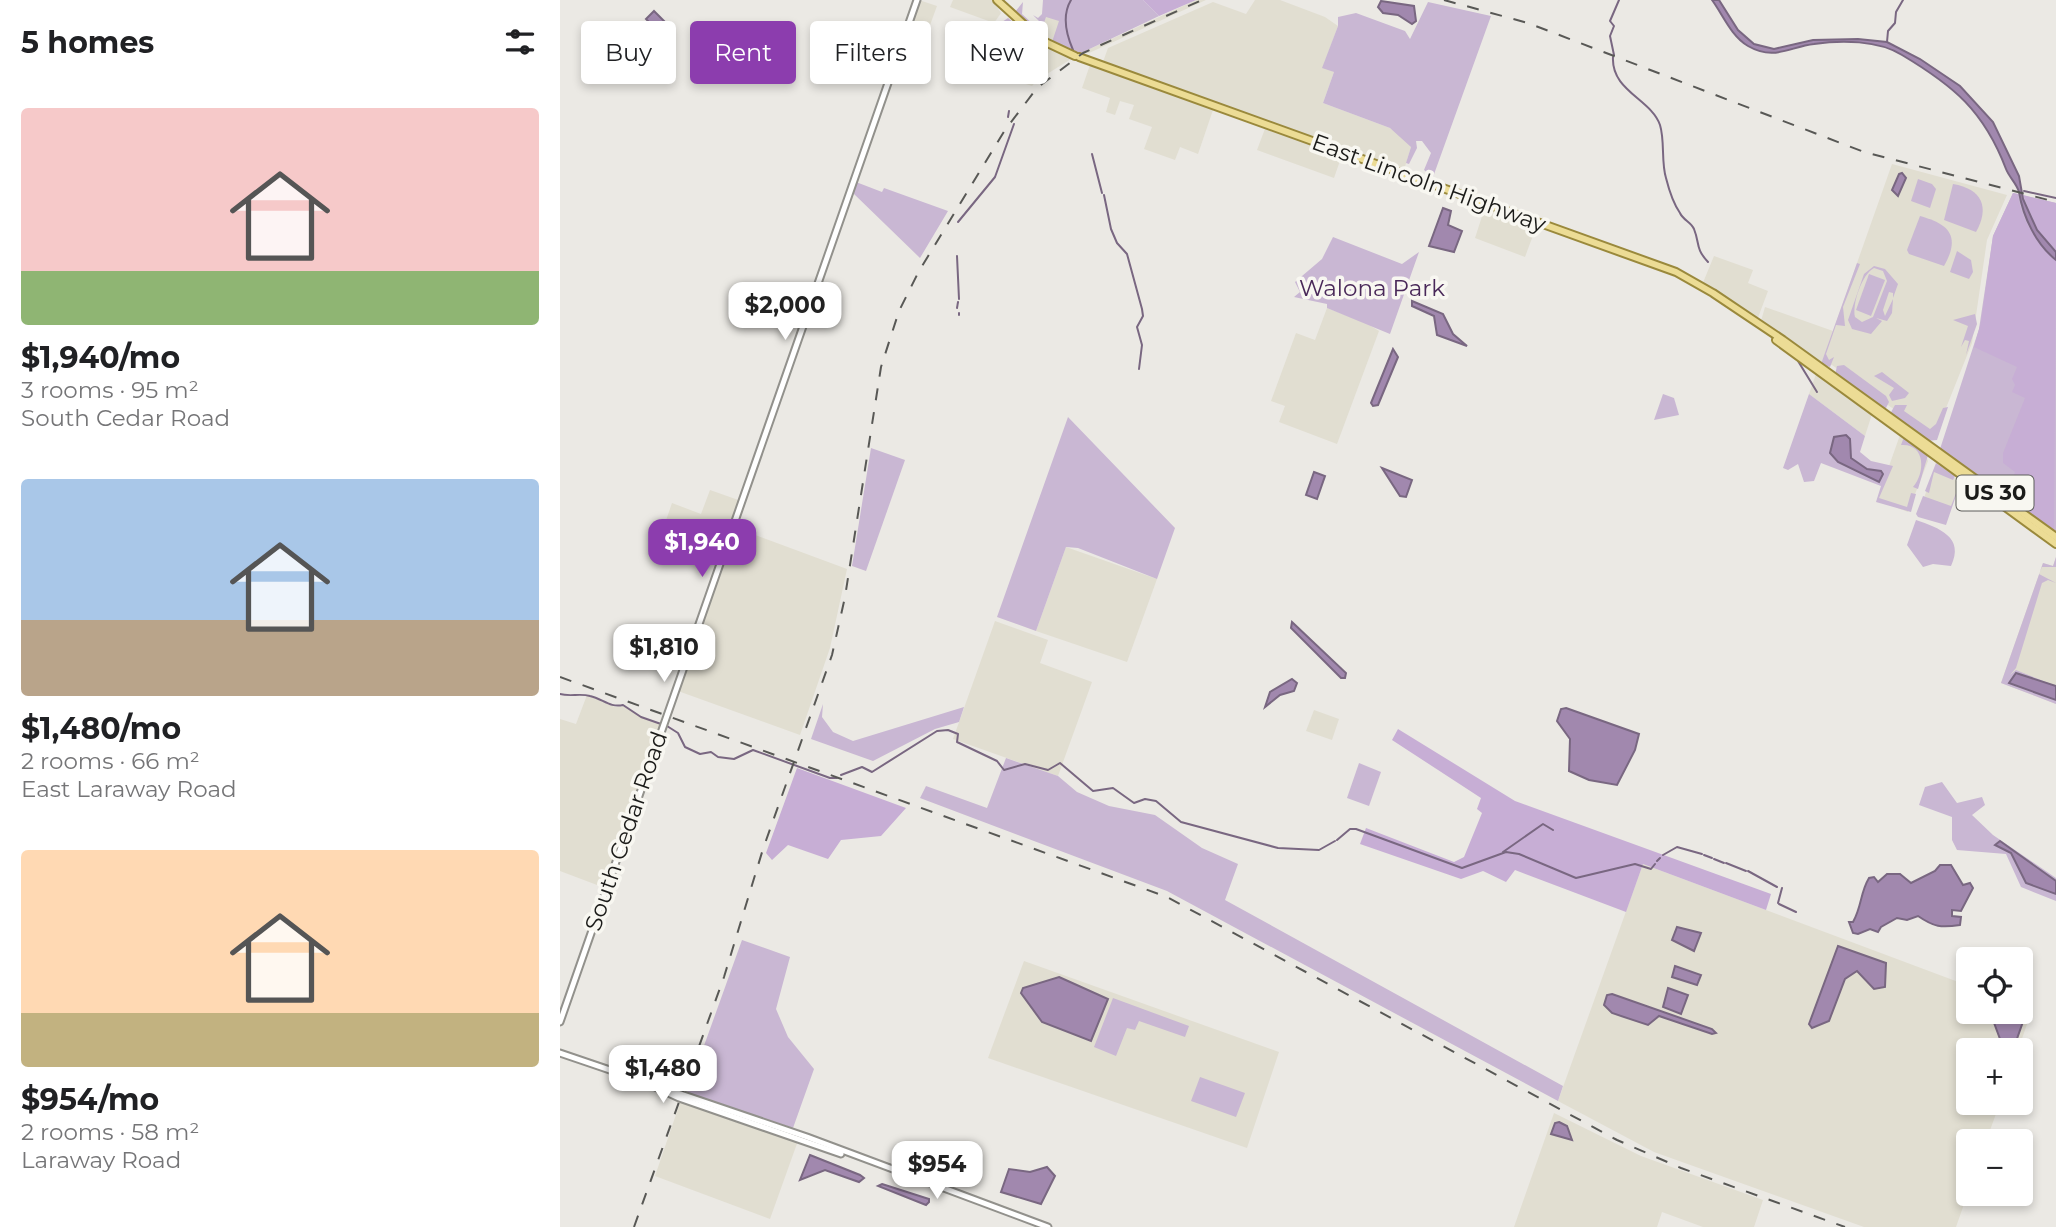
<!DOCTYPE html>
<meta charset="utf-8">
<style>
body{margin:0;font-family:Montserrat,sans-serif;background:#f2f2f2;color:#202124;height:100vh;display:flex;flex-direction:column;font-size:26px;white-space:nowrap}
*{box-sizing:border-box;margin:0}
p{font-size:23px;color:#757577}
.icon{flex:none;width:38px;height:38px;fill:none;stroke:currentColor;stroke-width:2;stroke-linecap:round;stroke-linejoin:round}
.map{position:relative;flex:1;overflow:hidden}
.drawer{display:flex;flex-direction:column;background:#fff;width:560px}
.drawer>*{flex:none}
.guide{position:absolute;left:21px;top:21px;width:665px;height:63px;display:flex;gap:14px}
.tools{position:absolute;left:1396px;top:947px;display:grid;gap:14px}
.tools a{display:grid;place-items:center;width:77px;height:77px;border-radius:7px;background:#fff;box-shadow:0 4px 10px #0003;font-size:35px}
.price{position:absolute;translate:-50% -60px;padding:0 16px;border-radius:14px;background:#fff;color:#222;font-size:23px;line-height:46px;filter:drop-shadow(0 2px 4px #0008)}
.price::after{content:'';position:absolute;left:50%;top:42px;width:21px;height:16px;margin-left:-10px;background:inherit;clip-path:polygon(0 0,100% 0,50% 100%)}
.price.current{background:#8c3dae;color:#fff}
ul{padding:0;list-style:none}
li{display:grid;align-content:center;gap:14px;height:371px;padding:0 21px}
li span{display:grid;place-items:center;height:217px;border-radius:7px;color:#555}
li>.icon{margin-inline-start:auto}
span .icon{width:126px;height:126px;fill:#fffc;stroke-width:1}
li b{font-size:30px}
h2{display:flex;justify-content:space-between;align-items:center;height:84px;padding:0 21px;font-size:30px}
.tag{padding:0 24px;border-radius:7px;background:#fff;box-shadow:0 4px 10px #0003;font-size:24px;line-height:63px}
.tag.current{background:#8c3dae;color:#fff}
main{display:flex;flex:1;min-height:0}
.map>svg:first-child{display:block}
.built{fill:#e1ded1}
.green{fill:#c9b7d3;fill-rule:evenodd}
.forest{fill:#c7aed5}
.water{fill:#a188ae;stroke:#796781;stroke-width:2}
.lines{fill:none;stroke-linecap:round;stroke-linejoin:round}
.stream{stroke:#796781;stroke-width:2}
.secondary-casing{stroke:#92918c;stroke-width:9}
.primary-casing{stroke:#9a893c;stroke-width:10}
.secondary{stroke:#fff;stroke-width:5}
.primary{stroke:#ecdc95;stroke-width:6}
.rail{stroke:#585855;stroke-width:2;stroke-dasharray:12 12;stroke-linecap:butt}
.labels{text-anchor:middle;stroke-width:7;stroke-linejoin:round;paint-order:stroke}
.shield{fill:#f8f7f1;stroke:#5d5d5a;stroke-width:2}
.shield-label{font-size:21px;font-weight:bold;fill:#1b1b19}
.street-label{font-size:23px;fill:#1b1b19;stroke:#f8f7f1}
.park-label{font-size:23px;fill:#492859;stroke:#f8f7f1}
</style>
<main>
<section class="drawer">
<h2>5 homes<svg class="icon" aria-label="filters" viewBox="0 0 24 24"><path d="M4 7h16M4 17h16"/><circle cx="9" cy="7" r="2"/><circle cx="15" cy="17" r="2"/></svg></h2>
<ul>
<li><span style="background:linear-gradient(#f6c9c9 75%,#8fb573 0)"><svg class="icon" aria-label="home" viewBox="0 0 24 24"><path d="M3 11l9-7 9 7M6 9v11h12V9"/></svg></span><div><b>$1,940/mo</b><p>3 rooms · 95 m²</p><p>South Cedar Road</p></div></li>
<li><span style="background:linear-gradient(#a9c7e8 65%,#b9a48a 0)"><svg class="icon" aria-label="home" viewBox="0 0 24 24"><path d="M3 11l9-7 9 7M6 9v11h12V9"/></svg></span><div><b>$1,480/mo</b><p>2 rooms · 66 m²</p><p>East Laraway Road</p></div></li>
<li><span style="background:linear-gradient(#ffd9b3 75%,#c2b280 0)"><svg class="icon" aria-label="home" viewBox="0 0 24 24"><path d="M3 11l9-7 9 7M6 9v11h12V9"/></svg></span><div><b>$954/mo</b><p>2 rooms · 58 m²</p><p>Laraway Road</p></div></li>
</ul>
</section>
<div class="map">
<svg width="1496" height="1227" viewBox="0 0 1496 1227">
<rect width="100%" height="100%" fill="#ebe9e4"/>
<g class="built">
<polygon points="359,0 377,6 366,36 349,29"/>
<polygon points="393,0 432,0 441,13 434,23 390,7"/>
<polygon points="636,0 646,0 529,53 521,53"/>
<polygon points="695,0 720,0 765,17 778,26 763,67 774,72 763,103 830,128 847,141 851,147 844,170 543,62 548,48 653,2 686,14"/>
<polygon points="486,15 502,21 494,43 479,33"/>
<polygon points="473,40 511,59 487,74 483,73 472,86 457,81"/>
<polygon points="531,62 654,107 638,154 620,147 615,160 584,149 592,127 569,119 574,105 560,101 555,115 546,112 550,98 522,88"/>
<polygon points="706,126 782,155 774,178 697,150"/>
<polygon points="1332,164 1447,195 1427,240 1412,343 1374,438 1272,365 1261,364 1201,321 1205,307 1273,331"/>
<polygon points="926,204 978,222 965,257 915,238"/>
<polygon points="1154,256 1193,270 1188,283 1208,291 1196,323 1142,285"/>
<polygon points="767,308 806,323 819,331 777,444 719,422 725,406 711,401 736,333 755,340"/>
<polygon points="1256,374 1312,414 1305,436 1249,394"/>
<polygon points="1340,435 1365,452 1368,461 1348,512 1317,500"/>
<polygon points="1374,470 1401,480 1387,519 1360,509"/>
<polygon points="150,490 184,502 176,528 287,569 270,648 240,735 118,691 166,553 103,529 112,503 141,514"/>
<polygon points="506,547 597,579 567,662 476,631"/>
<polygon points="1496,557 1496,704 1441,683 1483,563 1493,566"/>
<polygon points="435,621 488,640 480,663 532,682 498,776 393,739"/>
<polygon points="27,695 55,707 65,706 81,717 102,724 45,888 0,871 0,719 16,724"/>
<polygon points="754,710 779,719 772,740 746,731"/>
<polygon points="1083,864 1409,986 1409,1012 1461,1012 1461,1006 1472,1010 1458,1050 1409,1050 1409,1102 1440,1103 1426,1141 1409,1141 1409,1190 1396,1227 1304,1227 1094,1152 998,1101"/>
<polygon points="464,961 719,1052 687,1148 428,1058"/>
<polygon points="122,1097 239,1138 210,1219 95,1176"/>
<polygon points="994,1113 1081,1156 1203,1200 1194,1227 1143,1227 1102,1212 1097,1227 954,1227"/>
</g>
<g class="green">
<polygon points="483,0 583,0 599,16 519,54 492,42 499,21 486,17 481,31 488,37 487,40 455,12 463,2 462,14 477,28 482,24 473,15 478,18 482,14"/>
<polygon points="868,2 931,16 873,177 864,170 871,153 862,141 856,141 857,148 849,164 846,163 851,147 830,128 763,103 774,72 762,68 778,26 778,17 796,13 845,31 850,39"/>
<polygon points="448,18 476,41 477,44 442,28 442,22"/>
<polygon points="1358,179 1372,184 1376,189 1370,208 1351,201"/>
<polygon points="296,182 322,192 324,188 388,211 360,258 293,193"/>
<path d="M1393,184C1422,189 1430,207 1416,232L1384,220Z"/>
<polygon points="1453,193 1496,203 1496,532 1462,510 1496,534 1383,453 1380,449 1419,329 1433,236"/>
<path d="M1360,216C1389,224 1401,236 1384,266L1349,254L1347,250Z"/>
<polygon points="773,237 842,264 859,252 830,334 767,308 767,304 734,297 740,292 735,282 762,259"/>
<polygon points="1397,251 1411,260 1413,272 1409,279 1390,272"/>
<polygon points="1297,263 1300,264 1283,307 1285,326 1276,325 1266,354 1269,360 1274,357 1270,367 1261,364"/>
<path d="M1314,266L1325,269L1338,284L1333,298V293L1329,292L1323,310L1325,316L1333,299L1332,313L1327,321L1316,318L1322,321L1311,334L1292,329L1288,320L1304,274ZM1314,268L1323,271L1327,281L1313,317L1302,322L1295,317C1292,304 1302,274 1314,268Z"/>
<polygon points="1309,274 1325,280 1311,316 1296,310"/>
<polygon points="1415,314 1417,324 1406,355 1409,341 1405,340 1401,347 1408,326 1393,320"/>
<polygon points="1284,365 1326,396 1329,402 1326,408 1322,409 1275,375 1277,366"/>
<polygon points="1322,372 1349,393 1345,398 1332,401 1329,395 1334,388 1314,376"/>
<polygon points="1103,394 1114,398 1119,415 1094,420"/>
<polygon points="1249,394 1305,436 1300,452 1311,461 1333,466 1319,498 1347,507 1351,493 1356,494 1351,512 1316,502 1321,486 1261,463 1254,481 1244,482 1238,464 1228,470 1223,468"/>
<polygon points="1335,405 1347,405 1344,411 1370,429 1376,424 1383,408 1388,407 1377,440 1366,441 1330,414"/>
<polygon points="508,417 615,528 597,579 518,548 506,547 476,631 437,617"/>
<path d="M1344,437L1368,455L1358,489L1353,487C1366,472 1365,443 1341,445Z"/>
<polygon points="311,448 345,460 306,571 292,566"/>
<polygon points="1376,463 1395,476 1393,480 1374,472 1369,493 1365,491"/>
<polygon points="1401,477 1496,546 1496,548 1401,481 1386,525 1358,517 1356,514 1363,496 1391,506 1400,483 1398,480"/>
<path d="M1356,520C1379,528 1405,537 1391,566L1373,564L1363,567L1347,545Z"/>
<polygon points="1496,557 1496,567 1482,567 1479,574 1496,583 1488,580 1482,583 1456,668 1450,675 1456,670 1496,686 1457,673 1450,683 1496,700 1496,704 1441,683 1483,563 1493,566"/>
<polygon points="263,704 262,717 273,732 293,741 404,707 399,722 375,729 313,761 251,739"/>
<polygon points="446,758 498,776 517,792 549,806 595,815 642,848 678,864 665,900 1003,1086 998,1101 607,891 360,798 366,786 427,808"/>
<polygon points="799,763 821,772 809,806 787,798"/>
<polygon points="1382,782 1397,803 1422,797 1425,805 1412,815 1433,835 1496,878 1496,901 1461,887 1446,854 1397,850 1392,840 1392,817 1359,805 1365,787"/>
<polygon points="182,940 230,957 216,1009 228,1037 254,1069 233,1128 127,1093"/>
<polygon points="553,998 629,1026 625,1037 579,1021 575,1030 567,1028 556,1056 534,1047"/>
<polygon points="640,1077 685,1093 676,1117 631,1101"/>
</g>
<g class="forest">
<polygon points="583,0 636,0 599,16"/>
<path d="M1453,193L1458,194C1459,217 1479,246 1496,260L1494,531L1446,497L1455,472L1443,463V453L1465,398L1452,392L1455,385L1452,379L1457,367L1414,347L1421,322L1433,236Z"/>
<polygon points="1463,195 1496,203 1496,252 1477,230"/>
<polygon points="838,729 955,801 1211,894 1206,910 1083,864 1066,912 955,870 946,882 923,871 901,879 800,844 806,828 894,862 904,857 922,813 917,809 921,798 832,740"/>
<polygon points="237,768 346,808 321,836 281,840 268,859 228,845 212,860 206,853"/>
</g>
<g class="water">
<path d="M1152,0H1159L1178,30L1194,44L1214,49L1253,40L1298,39L1327,42L1360,59L1400,86L1433,122L1459,176L1463,199L1477,230L1496,252V260C1476,244 1463,217 1459,192C1457,184 1449,177 1446,169C1424,111 1394,86 1342,55C1318,40 1281,40 1254,44C1229,47 1214,61 1188,46C1171,36 1163,15 1152,0Z"/>
<polygon points="821,1 854,6 856,21 852,24 838,15 823,13 818,7"/>
<polygon points="94,11 108,25 100,33 86,19"/>
<polygon points="1339,174 1342,173 1346,178 1338,196 1332,190"/>
<polygon points="883,208 891,211 888,225 902,231 894,252 869,246"/>
<polygon points="852,301 883,314 893,334 907,346 877,335 874,316 852,306"/>
<polygon points="833,349 838,357 818,405 813,406 811,403"/>
<polygon points="1286,435 1290,439 1291,458 1307,469 1321,471 1323,474 1319,482 1278,462 1270,453 1274,437"/>
<polygon points="822,468 852,480 846,497 840,496"/>
<polygon points="754,472 765,476 757,499 746,495"/>
<polygon points="732,622 786,673 785,678 781,678 731,628"/>
<polygon points="85,641 99,646 91,668 64,659"/>
<polygon points="1456,673 1496,686 1496,700 1449,683"/>
<polygon points="732,679 737,683 734,691 720,695 705,707 710,692"/>
<polygon points="1006,708 1079,734 1075,750 1057,785 1029,780 1009,771 1010,739 997,721 1001,709"/>
<polygon points="1440,841 1496,881 1496,894 1466,883 1451,853 1435,845"/>
<path d="M1380,865H1391L1403,885L1410,883L1413,888L1401,911L1392,910V916L1401,917L1400,925C1381,928 1374,927 1358,916L1347,920L1337,918L1321,927L1318,932L1310,929L1298,934L1293,933L1289,922H1293C1302,906 1300,893 1309,878L1314,877L1318,882L1327,874H1340L1351,883L1375,871Z"/>
<polygon points="1117,927 1141,933 1134,951 1112,940"/>
<polygon points="1278,946 1326,963 1325,987 1314,989 1297,971 1285,979 1269,1021 1252,1028 1249,1024"/>
<polygon points="1115,966 1141,975 1137,985 1112,977"/>
<polygon points="499,977 548,999 531,1041 482,1022 461,993 463,988"/>
<polygon points="1108,988 1128,995 1121,1014 1103,1007"/>
<polygon points="1052,994 1152,1029 1156,1033 1152,1034 1099,1016 1088,1025 1052,1013 1044,1005 1047,995"/>
<polygon points="1430,1012 1458,1012 1465,1016 1453,1050 1443,1047"/>
<polygon points="999,1122 1007,1126 1012,1140 991,1134 995,1123"/>
<polygon points="250,1155 300,1175 304,1178 299,1182 265,1170 240,1180"/>
<polygon points="487,1167 495,1176 481,1204 441,1192 449,1169 470,1172"/>
<polygon points="322,1184 369,1199 369,1202 366,1205 318,1186"/>
</g>
<g class="lines">
<g class="stream">
<path d="M511,0C502,15 506,34 513,50"/>
<polyline points="1327,42 1328,31 1335,23 1336,12 1343,0"/>
<polyline points="1054,55 1050,36 1054,26 1050,21 1059,0"/>
<path d="M1053,57C1051,91 1091,99 1100,125C1105,141 1101,162 1106,178C1109,190 1113,203 1120,213C1123,220 1131,222 1134,229C1140,244 1135,248 1148,262"/>
<polyline points="448,117 449,111"/>
<polyline points="532,154 542,193"/>
<polyline points="1464,191 1496,198"/>
<polyline points="544,195 551,229 557,243 567,254 582,309 583,316 577,327 582,345 579,369"/>
<polyline points="398,222 435,177 454,124"/>
<polyline points="397,256 399,299"/>
<polyline points="397,308 398,302"/>
<polyline points="399,315 399,313"/>
<polyline points="1238,361 1257,392"/>
<path d="M0,694C10,697 20,693 30,696C43,699 50,708 63,705L81,717L101,724"/>
<polyline points="107,726 118,733 125,747 140,754 151,752 158,757 174,759 193,750 270,778 277,778"/>
<polyline points="281,775 302,767 312,772 377,731 388,730 398,734 397,742 437,761 444,770 465,764 488,770 500,763 533,791 553,788 574,803 585,799 596,801 621,822 718,848 759,850 775,841"/>
<polyline points="777,840 790,829 796,829 902,868 946,852 959,854 1016,878 1075,864 1091,869 1095,864"/>
<polyline points="943,852 983,824 993,830"/>
<polyline points="1103,855 1117,847 1142,854"/>
<polyline points="1144,855 1152,858"/>
<polyline points="1154,859 1164,863"/>
<polyline points="1097,861 1100,858"/>
<polyline points="1166,863 1186,871"/>
<polyline points="1188,871 1217,887"/>
<polyline points="1218,903 1222,888"/>
<polyline points="1219,904 1236,912"/>
</g>
<g class="secondary-casing">
<g id="secondary">
<polyline points="0,1022 357,0"/>
<polyline points="0,1053 247,1137 488,1227"/>
<polyline points="82,1081 119,1098 281,1154"/>
</g>
</g>
<g class="primary-casing">
<g id="primary">
<polyline points="437,0 481,40 515,56"/>
<polyline points="519,57 1116,272 1153,293 1223,340 1496,537"/>
<polyline points="1216,340 1496,544"/>
</g>
</g>
<use href="#secondary" class="secondary"/>
<use href="#primary" class="primary"/>
<g class="rail">
<polyline points="884,0 968,23 1304,152 1496,202"/>
<polyline points="0,677 607,897 1057,1140 1121,1168 1285,1227"/>
<polyline points="74,1227 164,977 203,849 272,655 285,597 321,367 339,311 359,271 445,130 477,88 523,53 642,0"/>
</g>
</g>
<g class="labels">
<rect class="shield" x="1396.5" y="475.5" width="77" height="35" rx="5"/>
<g class="shield-label">
<text x="1435" y="500">US 30</text>
</g>
<g class="street-label">
<text transform="translate(869 183) rotate(20)" y="8">East Lincoln Highway</text>
<text transform="translate(66 831) rotate(-71)" y="8">South Cedar Road</text>
</g>
<g class="park-label">
<text x="812" y="296">Walona Park</text>
</g>
</g>
</svg>
<div class="tools">
<a><svg class="icon" aria-label="locate" viewBox="0 0 24 24"><circle cx="12" cy="12" r="6"/><path d="M12 2v4M12 18v4M2 12h4M18 12h4"/></svg></a>
<a>+</a>
<a>−</a>
</div>
<b class="price" style="left:225px;top:342px">$2,000</b>
<b class="price current" style="left:142px;top:579px">$1,940</b>
<b class="price" style="left:104px;top:684px">$1,810</b>
<b class="price" style="left:103px;top:1105px">$1,480</b>
<b class="price" style="left:377px;top:1201px">$954</b>
<div class="guide">
<a class="tag">Buy</a>
<a class="tag current">Rent</a>
<a class="tag">Filters</a>
<a class="tag">New</a>
</div>
</div>
</main>
